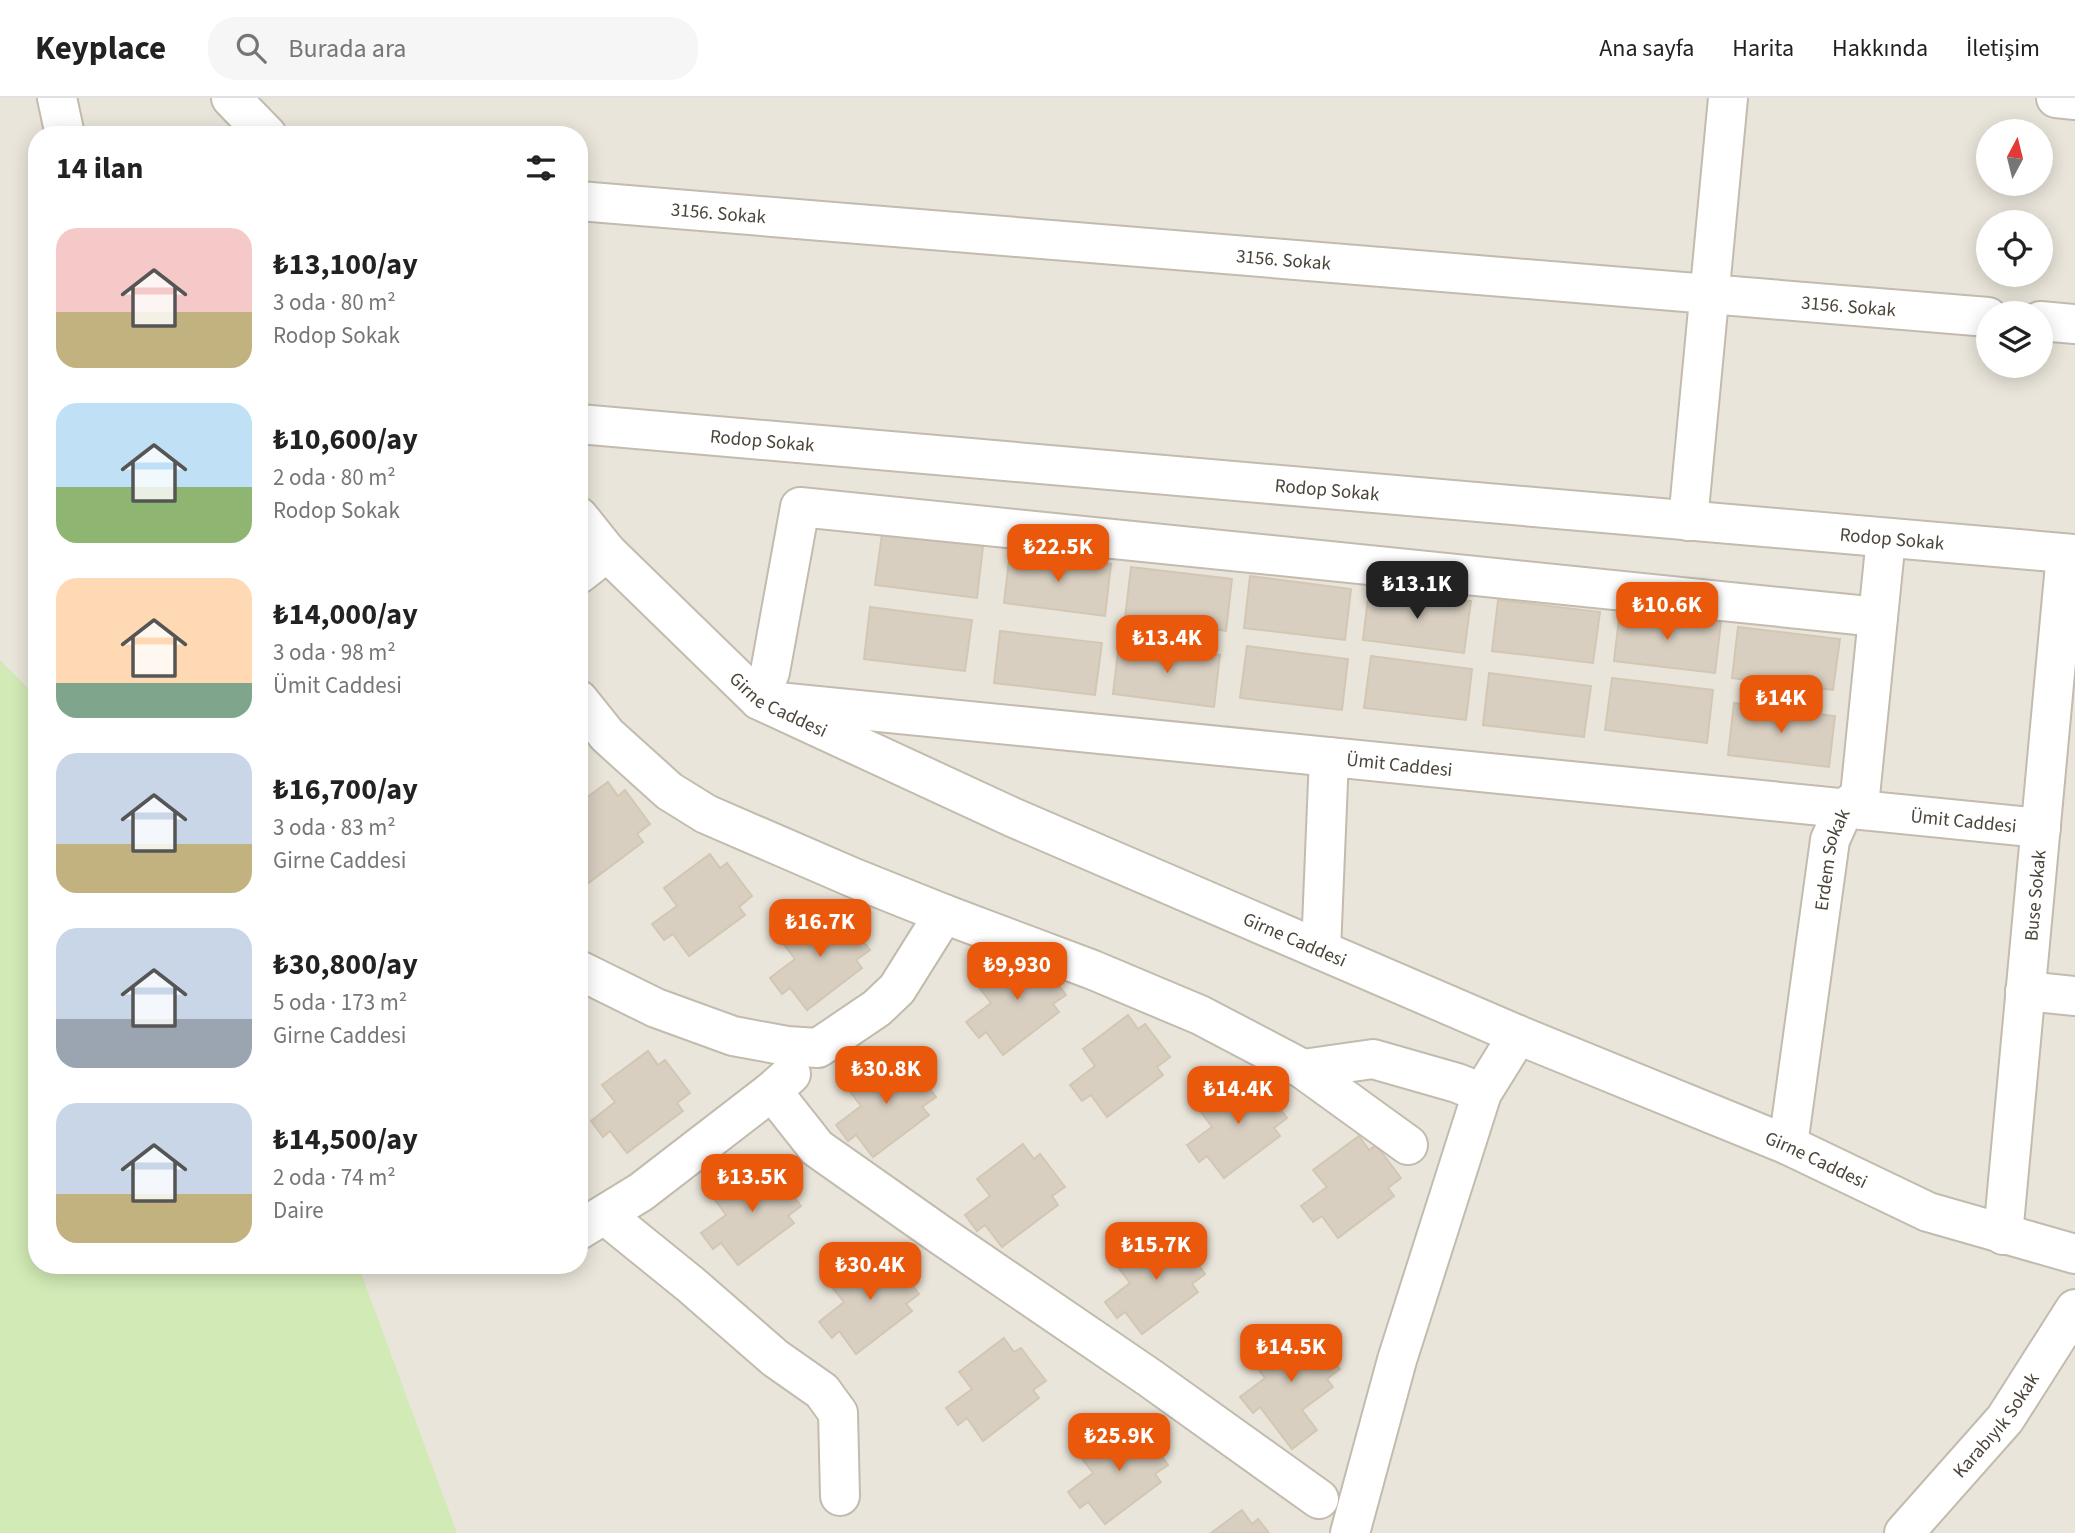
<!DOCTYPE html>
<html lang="tr">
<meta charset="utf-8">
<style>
body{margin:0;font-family:"Source Sans 3",sans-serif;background:#f6f6f6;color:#222;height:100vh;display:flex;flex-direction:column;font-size:26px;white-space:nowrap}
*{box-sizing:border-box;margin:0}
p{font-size:23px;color:#767676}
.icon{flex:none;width:38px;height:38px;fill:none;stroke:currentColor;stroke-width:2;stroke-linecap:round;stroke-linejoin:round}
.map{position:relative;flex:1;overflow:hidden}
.sheet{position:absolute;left:28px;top:28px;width:560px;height:1148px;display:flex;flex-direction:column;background:#fff;border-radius:28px;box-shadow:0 4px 18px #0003}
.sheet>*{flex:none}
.needle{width:46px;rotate:7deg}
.buttons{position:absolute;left:1976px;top:21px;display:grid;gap:14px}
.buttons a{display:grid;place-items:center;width:77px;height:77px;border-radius:50%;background:#fff;box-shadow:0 4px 18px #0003;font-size:35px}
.price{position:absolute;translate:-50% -60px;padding:0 16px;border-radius:14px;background:#ea580c;color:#fff;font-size:23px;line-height:46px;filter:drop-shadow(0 2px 4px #0008)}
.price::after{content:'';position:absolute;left:50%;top:42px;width:21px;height:16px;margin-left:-10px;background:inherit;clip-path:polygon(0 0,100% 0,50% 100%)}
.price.current{background:#222;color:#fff}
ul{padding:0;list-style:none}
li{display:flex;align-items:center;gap:21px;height:175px;padding:0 28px}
li span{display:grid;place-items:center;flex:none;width:196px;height:140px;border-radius:21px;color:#555}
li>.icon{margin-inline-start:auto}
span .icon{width:84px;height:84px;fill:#fffc;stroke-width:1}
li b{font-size:30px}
h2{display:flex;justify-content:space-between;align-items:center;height:84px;padding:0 28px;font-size:30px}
header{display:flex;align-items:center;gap:42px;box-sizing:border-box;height:98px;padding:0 35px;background:#fff;border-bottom:2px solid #e0e0e0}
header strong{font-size:33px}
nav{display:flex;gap:38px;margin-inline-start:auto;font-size:24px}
.search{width:490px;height:63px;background:#f6f6f6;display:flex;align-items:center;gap:18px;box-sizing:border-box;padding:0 24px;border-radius:28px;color:#767676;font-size:26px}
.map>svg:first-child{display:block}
.residential{fill:#eae5da;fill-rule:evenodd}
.green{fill:#d2eab5}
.building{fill:#d8cfc1;stroke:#d3c7b4;stroke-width:2}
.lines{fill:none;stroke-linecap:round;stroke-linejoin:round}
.minor-casing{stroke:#c2bbae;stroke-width:42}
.minor{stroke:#fff;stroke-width:38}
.labels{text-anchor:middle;stroke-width:6;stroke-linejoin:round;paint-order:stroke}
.street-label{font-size:19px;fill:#4b4439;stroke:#fff}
</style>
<header>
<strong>Keyplace</strong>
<div class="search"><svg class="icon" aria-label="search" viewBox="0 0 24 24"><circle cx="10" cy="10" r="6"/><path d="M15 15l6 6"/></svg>Burada ara</div>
<nav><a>Ana sayfa</a><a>Harita</a><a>Hakkında</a><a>İletişim</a></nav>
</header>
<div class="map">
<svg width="2075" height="1435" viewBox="0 0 2075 1435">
<rect width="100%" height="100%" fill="#f6f3ec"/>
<path class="residential" d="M0,0H2075V1435H455L349,1167H579V37H37V602L0,564ZM1988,33H2040V86H1988ZM1988,124H2040V177H1988ZM1988,215H2040V268H1988Z"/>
<polygon class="green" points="0,562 37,599 37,1167 358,1167 457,1435 0,1435"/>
<g class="building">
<polygon points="882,436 983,448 977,500 875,487"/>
<polygon points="1010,454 1111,466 1105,518 1004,505"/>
<polygon points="1131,469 1232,481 1226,533 1125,520"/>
<polygon points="1250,478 1351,491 1345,542 1244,530"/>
<polygon points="1369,491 1471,503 1464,555 1363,542"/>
<polygon points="1498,502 1600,514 1593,565 1492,553"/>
<polygon points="870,509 972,522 965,573 864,561"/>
<polygon points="1620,512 1721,524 1715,575 1614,563"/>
<polygon points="1738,529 1840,541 1833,592 1732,580"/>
<polygon points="1000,533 1102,545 1095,597 994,585"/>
<polygon points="1119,545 1220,557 1214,609 1113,596"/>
<polygon points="1247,548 1348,561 1342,612 1240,600"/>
<polygon points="1371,558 1472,571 1466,622 1364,610"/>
<polygon points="1489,575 1591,588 1584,639 1483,627"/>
<polygon points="1612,580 1713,592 1707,645 1605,632"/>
<polygon points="1734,605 1835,618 1829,669 1728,657"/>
<polygon points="608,684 618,698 625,692 650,726 637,736 643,744 587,786 579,776 579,705"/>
<polygon points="710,756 720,770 727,765 752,798 739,809 745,817 689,858 673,836 664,842 652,826 677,808 664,790"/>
<polygon points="827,810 838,824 844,819 870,852 856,862 862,870 807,912 790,890 782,896 770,880 795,861 782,844"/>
<polygon points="1024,854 1041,863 1066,897 1053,906 1059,914 1003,957 986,934 979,940 966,924 991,905 978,888"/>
<polygon points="1128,917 1138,931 1145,926 1170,959 1157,969 1163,977 1107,1019 1091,997 1082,1003 1070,987 1095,968 1083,951"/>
<polygon points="648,953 658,967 665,962 690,995 677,1005 683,1013 627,1055 610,1033 603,1039 591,1023 615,1004 602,987"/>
<polygon points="893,957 904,971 910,966 936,999 922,1009 929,1017 873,1059 856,1037 848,1043 836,1027 861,1008 848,991"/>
<polygon points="1244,978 1255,991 1262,986 1287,1020 1274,1030 1280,1038 1224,1080 1207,1058 1199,1064 1187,1047 1212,1029 1199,1011"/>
<polygon points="1359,1038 1369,1052 1376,1047 1401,1080 1388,1090 1394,1098 1338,1140 1322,1118 1313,1124 1301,1108 1327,1089 1313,1072"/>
<polygon points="1023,1046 1034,1061 1040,1056 1065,1089 1052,1098 1058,1107 1002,1149 985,1127 977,1133 965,1117 990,1098 977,1081"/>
<polygon points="758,1065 769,1079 776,1074 801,1108 788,1118 794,1125 738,1167 721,1145 713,1151 701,1135 726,1117 713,1099"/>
<polygon points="1163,1134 1173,1148 1180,1142 1205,1176 1192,1186 1198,1194 1142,1236 1125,1214 1117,1220 1105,1204 1130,1185 1117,1168"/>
<polygon points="877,1154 887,1167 894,1163 919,1196 906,1206 912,1213 856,1256 839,1233 832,1240 819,1224 844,1204 831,1188"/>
<polygon points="1298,1229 1308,1243 1315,1238 1340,1271 1327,1281 1333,1289 1302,1312 1317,1332 1292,1351 1260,1309 1253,1315 1240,1299 1265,1280 1252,1263"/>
<polygon points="1004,1240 1014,1254 1021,1250 1046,1283 1033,1292 1039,1300 983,1343 967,1320 958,1327 946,1310 972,1291 959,1274"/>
<polygon points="1126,1324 1136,1338 1143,1333 1168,1367 1155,1376 1161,1384 1105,1426 1088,1404 1080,1410 1068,1394 1093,1375 1080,1358"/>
<polygon points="1242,1412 1252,1426 1258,1421 1269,1435 1211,1435"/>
</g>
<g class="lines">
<g class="minor-casing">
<g id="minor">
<polyline points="57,0 65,37"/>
<polyline points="231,0 267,37"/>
<polyline points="2056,0 2075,2"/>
<path id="s1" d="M579,103L1988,219"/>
<polyline points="2040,223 2075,226"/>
<path id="s2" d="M579,326L2075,456"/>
<path id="s3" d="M579,419L607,454L759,602L1012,719L1518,937L1788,1047L1928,1114L2075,1156"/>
<polyline points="1688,423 1728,0"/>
<polyline points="579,476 607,454"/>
<path id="s4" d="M1878,519L800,409L770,574L759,602L2041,730"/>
<polyline points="579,602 607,637 669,693 706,716 854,780 944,816"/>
<polyline points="1321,852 1329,659"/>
<polyline points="579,872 656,910 733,938 787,948 818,950 877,910 897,891 944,816 1093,872 1200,917 1303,971 1408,1047"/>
<polyline points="2025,893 2075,898"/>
<polyline points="1303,971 1373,961 1457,985 1482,995"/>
<polyline points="772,993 817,1050 942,1138 1150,1280 1319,1401"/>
<path id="s5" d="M1788,1047L1830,742L1844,711L1860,698L1886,440"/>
<polyline points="606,1118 690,1186 775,1260 822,1293 838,1315 840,1398"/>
<polyline points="579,1132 641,1094 772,993 791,976"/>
<path id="s6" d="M2003,1137L2066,456"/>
<polyline points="1350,1435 1397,1262 1482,995 1518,937"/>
<path id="s7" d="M1904,1435L2005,1321L2075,1211"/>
</g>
</g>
<use href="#minor" class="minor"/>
</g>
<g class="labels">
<g class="street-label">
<text dy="7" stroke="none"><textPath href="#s1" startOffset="140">3156. Sokak</textPath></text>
<text dy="7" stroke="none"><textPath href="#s1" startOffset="707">3156. Sokak</textPath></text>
<text dy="7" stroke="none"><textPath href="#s1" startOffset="1274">3156. Sokak</textPath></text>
<text dy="7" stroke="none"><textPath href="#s2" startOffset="184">Rodop Sokak</textPath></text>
<text dy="7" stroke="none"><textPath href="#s2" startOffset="751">Rodop Sokak</textPath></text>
<text dy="7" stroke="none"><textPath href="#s2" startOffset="1318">Rodop Sokak</textPath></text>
<text dy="7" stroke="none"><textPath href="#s3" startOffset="276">Girne Caddesi</textPath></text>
<text dy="7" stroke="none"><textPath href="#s4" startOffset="1925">Ümit Caddesi</textPath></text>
<text dy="7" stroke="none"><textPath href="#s4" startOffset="2492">Ümit Caddesi</textPath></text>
<text dy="7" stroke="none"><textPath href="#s5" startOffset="289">Erdem Sokak</textPath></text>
<text dy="7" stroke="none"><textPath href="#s6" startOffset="341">Buse Sokak</textPath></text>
<text dy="7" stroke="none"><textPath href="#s3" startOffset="844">Girne Caddesi</textPath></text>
<text dy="7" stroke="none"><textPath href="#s3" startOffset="1410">Girne Caddesi</textPath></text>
<text dy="7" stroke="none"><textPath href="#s7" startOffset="142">Karabıyık Sokak</textPath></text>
</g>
</g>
</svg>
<div class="buttons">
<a><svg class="needle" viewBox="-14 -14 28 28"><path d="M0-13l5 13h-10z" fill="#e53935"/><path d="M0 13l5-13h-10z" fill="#767676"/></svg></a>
<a><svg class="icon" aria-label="locate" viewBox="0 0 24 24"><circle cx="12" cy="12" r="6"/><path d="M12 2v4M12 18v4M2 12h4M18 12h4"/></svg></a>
<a><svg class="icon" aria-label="layers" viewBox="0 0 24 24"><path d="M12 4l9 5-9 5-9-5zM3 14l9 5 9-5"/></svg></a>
</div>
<b class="price" style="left:1058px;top:486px">₺22.5K</b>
<b class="price current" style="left:1417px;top:523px">₺13.1K</b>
<b class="price" style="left:1667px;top:544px">₺10.6K</b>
<b class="price" style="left:1167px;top:577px">₺13.4K</b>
<b class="price" style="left:1781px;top:637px">₺14K</b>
<b class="price" style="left:820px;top:861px">₺16.7K</b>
<b class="price" style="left:1017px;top:904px">₺9,930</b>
<b class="price" style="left:886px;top:1008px">₺30.8K</b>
<b class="price" style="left:1238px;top:1028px">₺14.4K</b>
<b class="price" style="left:752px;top:1116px">₺13.5K</b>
<b class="price" style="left:1156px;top:1184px">₺15.7K</b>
<b class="price" style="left:870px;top:1204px">₺30.4K</b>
<b class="price" style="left:1291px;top:1286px">₺14.5K</b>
<b class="price" style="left:1119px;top:1375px">₺25.9K</b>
<section class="sheet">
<h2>14 ilan<svg class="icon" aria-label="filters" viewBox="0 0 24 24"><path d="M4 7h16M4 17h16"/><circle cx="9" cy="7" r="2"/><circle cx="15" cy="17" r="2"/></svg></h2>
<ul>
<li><span style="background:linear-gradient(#f6c9c9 60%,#c2b280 0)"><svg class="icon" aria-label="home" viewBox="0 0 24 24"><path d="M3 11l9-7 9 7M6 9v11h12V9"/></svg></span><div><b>₺13,100/ay</b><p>3 oda · 80 m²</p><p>Rodop Sokak</p></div></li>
<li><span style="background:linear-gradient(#bfe0f5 60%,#8fb573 0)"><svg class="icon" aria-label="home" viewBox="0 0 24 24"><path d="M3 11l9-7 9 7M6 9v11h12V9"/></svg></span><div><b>₺10,600/ay</b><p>2 oda · 80 m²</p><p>Rodop Sokak</p></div></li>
<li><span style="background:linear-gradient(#ffd9b3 75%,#7fa58c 0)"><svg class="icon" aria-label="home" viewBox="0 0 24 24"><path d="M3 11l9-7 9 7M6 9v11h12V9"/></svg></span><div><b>₺14,000/ay</b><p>3 oda · 98 m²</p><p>Ümit Caddesi</p></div></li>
<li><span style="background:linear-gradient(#c9d6e8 65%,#c2b280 0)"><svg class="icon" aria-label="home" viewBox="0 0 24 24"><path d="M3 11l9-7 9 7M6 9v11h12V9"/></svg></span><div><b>₺16,700/ay</b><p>3 oda · 83 m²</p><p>Girne Caddesi</p></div></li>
<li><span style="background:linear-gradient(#c9d6e8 65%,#9aa5b1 0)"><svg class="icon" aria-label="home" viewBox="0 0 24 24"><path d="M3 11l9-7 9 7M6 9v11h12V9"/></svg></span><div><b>₺30,800/ay</b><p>5 oda · 173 m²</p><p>Girne Caddesi</p></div></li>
<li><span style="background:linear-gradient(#c9d6e8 65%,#c2b280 0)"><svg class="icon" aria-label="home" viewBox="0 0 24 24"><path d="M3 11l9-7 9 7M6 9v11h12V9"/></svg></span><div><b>₺14,500/ay</b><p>2 oda · 74 m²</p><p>Daire</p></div></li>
</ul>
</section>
</div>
